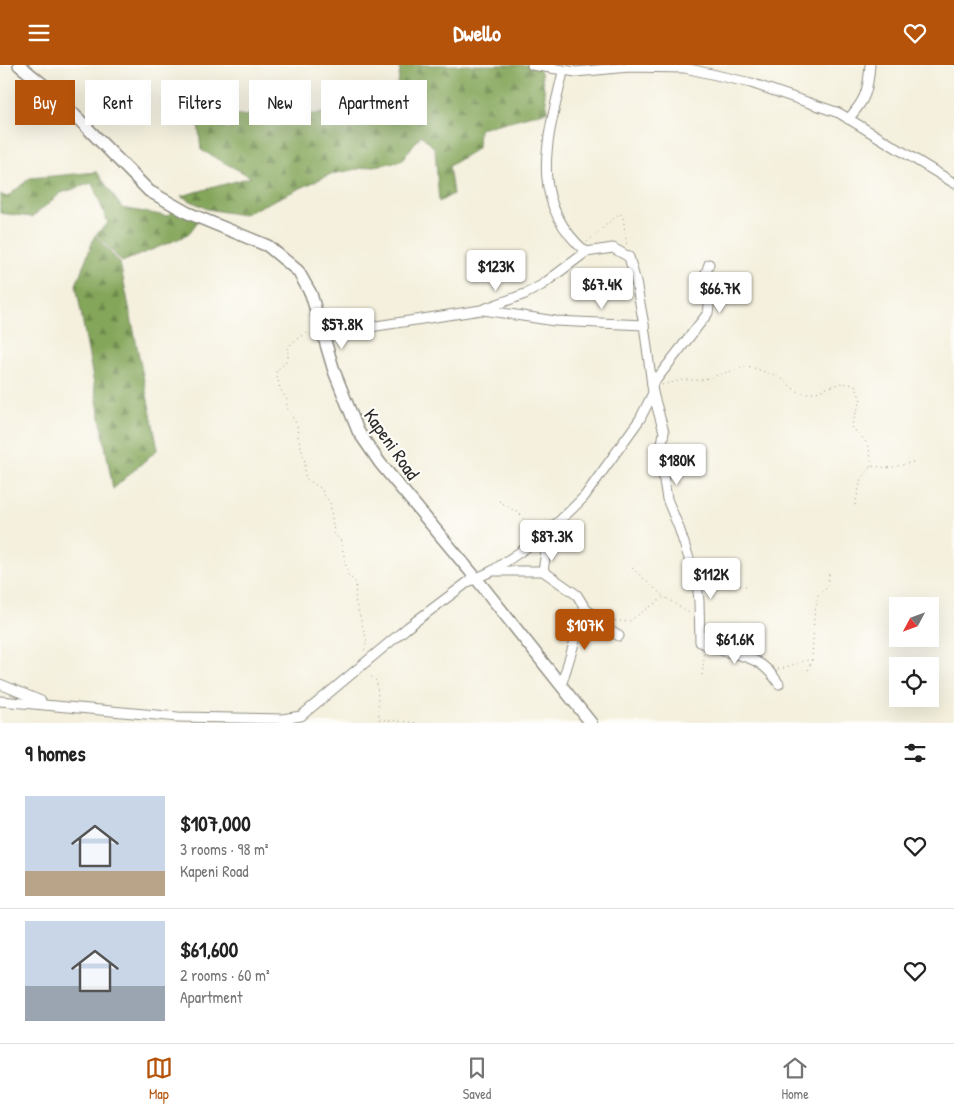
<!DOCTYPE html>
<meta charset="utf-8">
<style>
body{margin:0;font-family:"Patrick Hand",sans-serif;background:#f6f6f6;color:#222;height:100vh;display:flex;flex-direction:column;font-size:19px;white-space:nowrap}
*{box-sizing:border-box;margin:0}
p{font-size:16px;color:#767676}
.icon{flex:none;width:28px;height:28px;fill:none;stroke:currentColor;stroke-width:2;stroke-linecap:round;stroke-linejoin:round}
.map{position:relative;height:658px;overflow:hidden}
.drawer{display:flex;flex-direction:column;background:#fff;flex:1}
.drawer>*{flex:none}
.guide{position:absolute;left:15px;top:15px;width:500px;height:45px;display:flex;gap:10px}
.needle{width:32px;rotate:229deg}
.buttons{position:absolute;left:889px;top:532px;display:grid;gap:10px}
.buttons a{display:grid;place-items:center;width:50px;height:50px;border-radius:0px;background:#fff;box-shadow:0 5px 20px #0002;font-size:25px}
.price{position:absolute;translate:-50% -42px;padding:0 11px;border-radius:5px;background:#fff;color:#222;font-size:16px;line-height:32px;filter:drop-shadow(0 1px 2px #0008)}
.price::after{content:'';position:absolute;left:50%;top:30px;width:15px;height:11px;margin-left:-8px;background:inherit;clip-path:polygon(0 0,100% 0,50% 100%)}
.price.active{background:#b45309;color:#fff}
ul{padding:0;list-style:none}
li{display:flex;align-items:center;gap:15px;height:125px;padding:0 25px}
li+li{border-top:1px solid #e0e0e0}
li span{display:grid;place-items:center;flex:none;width:140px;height:100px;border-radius:0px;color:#555}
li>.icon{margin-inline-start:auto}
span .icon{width:60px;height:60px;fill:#fffc;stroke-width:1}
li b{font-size:21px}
h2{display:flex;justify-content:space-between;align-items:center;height:60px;padding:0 25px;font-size:21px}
.chip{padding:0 18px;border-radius:0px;background:#fff;box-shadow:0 5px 20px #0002;font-size:18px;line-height:45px}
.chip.active{background:#b45309;color:#fff}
header{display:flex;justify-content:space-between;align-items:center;height:65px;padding:0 25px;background:#b45309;color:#fff;font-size:22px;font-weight:700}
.menu{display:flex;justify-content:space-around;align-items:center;height:70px;border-top:1px solid #e0e0e0;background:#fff;font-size:14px;color:#767676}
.menu a{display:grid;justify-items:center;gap:2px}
.menu .active{color:#b45309}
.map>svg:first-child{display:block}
.forest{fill:url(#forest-firs);stroke:#586842}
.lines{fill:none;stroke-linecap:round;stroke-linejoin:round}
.minor-casing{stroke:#908e84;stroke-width:11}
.major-casing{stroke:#908e84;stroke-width:14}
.path{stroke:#908e84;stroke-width:1;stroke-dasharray:1 4;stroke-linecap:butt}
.minor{stroke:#fff;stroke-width:9}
.major{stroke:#fff;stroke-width:11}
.labels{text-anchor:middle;stroke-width:4.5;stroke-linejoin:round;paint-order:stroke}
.street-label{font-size:19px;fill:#2b2b2b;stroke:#fdfcf7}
</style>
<header><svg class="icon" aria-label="menu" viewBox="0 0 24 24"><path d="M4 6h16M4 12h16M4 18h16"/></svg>Dwello<svg class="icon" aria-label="heart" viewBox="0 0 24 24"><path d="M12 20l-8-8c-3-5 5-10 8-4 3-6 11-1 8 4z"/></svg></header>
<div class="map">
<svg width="954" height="658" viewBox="0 0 954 658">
<defs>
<pattern id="forest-firs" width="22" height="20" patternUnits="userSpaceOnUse" patternTransform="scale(1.25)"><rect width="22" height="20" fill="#84a65a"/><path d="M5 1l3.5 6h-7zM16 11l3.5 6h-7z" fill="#6c874b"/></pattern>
</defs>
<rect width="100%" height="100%" fill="#fdfcf7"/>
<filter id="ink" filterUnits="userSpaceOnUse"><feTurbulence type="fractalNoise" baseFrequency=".02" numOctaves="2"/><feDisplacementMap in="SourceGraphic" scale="10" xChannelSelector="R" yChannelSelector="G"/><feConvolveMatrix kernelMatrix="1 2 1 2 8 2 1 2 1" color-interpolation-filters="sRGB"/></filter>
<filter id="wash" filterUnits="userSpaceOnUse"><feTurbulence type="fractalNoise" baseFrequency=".0096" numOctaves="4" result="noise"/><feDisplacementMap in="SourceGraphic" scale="20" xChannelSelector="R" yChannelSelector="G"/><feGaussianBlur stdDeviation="1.12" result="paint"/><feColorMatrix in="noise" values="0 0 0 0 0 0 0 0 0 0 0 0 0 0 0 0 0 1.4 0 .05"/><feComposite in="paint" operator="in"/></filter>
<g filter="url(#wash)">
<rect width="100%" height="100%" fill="#f4f0dd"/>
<g class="forest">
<polygon points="395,0 535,0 541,7 548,46 479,64 478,83 449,101 453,129 439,137 435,84 421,70 401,96 331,109 242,150 207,144 181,131 251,112 201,85 198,57 231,64 226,48 248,51 255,38 277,53 352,45 369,33 398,19 400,5"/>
<polygon points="97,107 122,143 167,151 179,140 200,153 188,170 122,197 96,169 108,158 92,118 61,128 32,152 0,148 0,129 7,132 30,113"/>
<polygon points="95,170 120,198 158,384 113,424 76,220"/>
</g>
</g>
<g filter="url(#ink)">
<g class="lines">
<g class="minor-casing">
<g id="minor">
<polyline points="532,0 576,7 629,2 685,3 751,18 839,48 954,118"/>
<path d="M848,54C866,35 868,25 870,0"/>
<polyline points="586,187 613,183 629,192 636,217 644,260"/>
<polyline points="483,245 555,256 644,260 652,320"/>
<path d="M324,269L481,245L525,229L542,220L586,187C526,135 548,73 563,7"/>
<path d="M653,328L664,367L660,391L667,434L679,463L697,518L699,536L700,577C731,594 756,583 779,619"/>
<polyline points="542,472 546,487 543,506"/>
<polyline points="492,506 543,506 577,530 585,543 607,564 619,571"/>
<polyline points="0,619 41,636"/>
<polyline points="561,621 585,543"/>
<polyline points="0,636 178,652 282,654 301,651 408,562 468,517 492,506 542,472 571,445 584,432 640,354 653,328 652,320 708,248 710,234 703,216 709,199"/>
</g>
</g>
<g class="major-casing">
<polyline id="major" points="19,0 51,26 149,126 188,148 268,181 298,206 311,229 334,306 358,366 380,398 475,512 591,658"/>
</g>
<g class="path">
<polyline points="587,177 620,148 623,152 627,182"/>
<polyline points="312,270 307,268 293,277 286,285 289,289 285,298 276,306 280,324 287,334 287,343 297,360 298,371 305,397 305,413 322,424 323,429 330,437 334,468 341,476 348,510 356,518 355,535 367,576 364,587"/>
<path d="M662,320L682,315H701L748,301L780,312L795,325L802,328H813L841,318L855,320L861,335L851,362C866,374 871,382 871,401"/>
<polyline points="499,436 520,449 533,468"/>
<polyline points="855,440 861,414 871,401 890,403 913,397"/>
<polyline points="632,503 664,532"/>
<polyline points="705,519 747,521"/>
<polyline points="610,555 628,557 664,532 691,549"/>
<polyline points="812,595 814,552 818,530 828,522 829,508"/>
<path d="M778,604C791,603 800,594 812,595L808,605"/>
<polyline points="368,608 377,617 379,654 416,658"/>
<polyline points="702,610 704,594 703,588"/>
</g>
<use href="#minor" class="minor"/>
<use href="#major" class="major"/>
</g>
</g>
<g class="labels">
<g class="street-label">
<text transform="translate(392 379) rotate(55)" y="7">Kapeni Road</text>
</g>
</g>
</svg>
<div class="buttons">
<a><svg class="needle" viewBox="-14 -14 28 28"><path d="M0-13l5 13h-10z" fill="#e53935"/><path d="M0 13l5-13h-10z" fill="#767676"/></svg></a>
<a><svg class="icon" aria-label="locate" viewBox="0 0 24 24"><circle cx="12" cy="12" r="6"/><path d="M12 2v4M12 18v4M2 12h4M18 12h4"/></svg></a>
</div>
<b class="price" style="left:496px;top:227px">$123K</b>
<b class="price" style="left:602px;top:245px">$67.4K</b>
<b class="price" style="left:720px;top:249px">$66.7K</b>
<b class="price" style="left:342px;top:285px">$57.8K</b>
<b class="price" style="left:677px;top:421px">$180K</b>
<b class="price" style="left:552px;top:497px">$87.3K</b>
<b class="price" style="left:711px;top:535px">$112K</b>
<b class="price active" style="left:585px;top:586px">$107K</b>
<b class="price" style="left:735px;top:600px">$61.6K</b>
<div class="guide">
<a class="chip active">Buy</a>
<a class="chip">Rent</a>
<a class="chip">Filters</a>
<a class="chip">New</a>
<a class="chip">Apartment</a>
</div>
</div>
<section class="drawer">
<h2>9 homes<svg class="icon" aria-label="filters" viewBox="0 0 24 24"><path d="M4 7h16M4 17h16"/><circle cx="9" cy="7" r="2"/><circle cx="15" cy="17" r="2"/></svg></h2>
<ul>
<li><span style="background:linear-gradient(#c9d6e8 75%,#b9a48a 0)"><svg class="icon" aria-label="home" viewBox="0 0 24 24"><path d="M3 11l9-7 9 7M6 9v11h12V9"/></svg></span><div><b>$107,000</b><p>3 rooms · 98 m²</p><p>Kapeni Road</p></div><svg class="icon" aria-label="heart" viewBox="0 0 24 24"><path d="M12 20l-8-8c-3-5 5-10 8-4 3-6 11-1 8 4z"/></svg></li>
<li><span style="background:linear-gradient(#c9d6e8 65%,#9aa5b1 0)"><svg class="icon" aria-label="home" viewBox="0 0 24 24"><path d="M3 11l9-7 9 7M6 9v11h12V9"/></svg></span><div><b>$61,600</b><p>2 rooms · 60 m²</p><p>Apartment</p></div><svg class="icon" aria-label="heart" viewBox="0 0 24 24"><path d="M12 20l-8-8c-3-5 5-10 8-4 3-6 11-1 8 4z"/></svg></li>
</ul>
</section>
<nav class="menu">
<a class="active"><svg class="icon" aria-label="map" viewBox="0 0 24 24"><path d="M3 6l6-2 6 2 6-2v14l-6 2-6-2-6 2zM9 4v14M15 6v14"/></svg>Map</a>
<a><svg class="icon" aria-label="saved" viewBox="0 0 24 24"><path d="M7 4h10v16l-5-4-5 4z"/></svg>Saved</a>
<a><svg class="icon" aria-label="home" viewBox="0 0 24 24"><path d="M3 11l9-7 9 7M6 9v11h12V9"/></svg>Home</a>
</nav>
